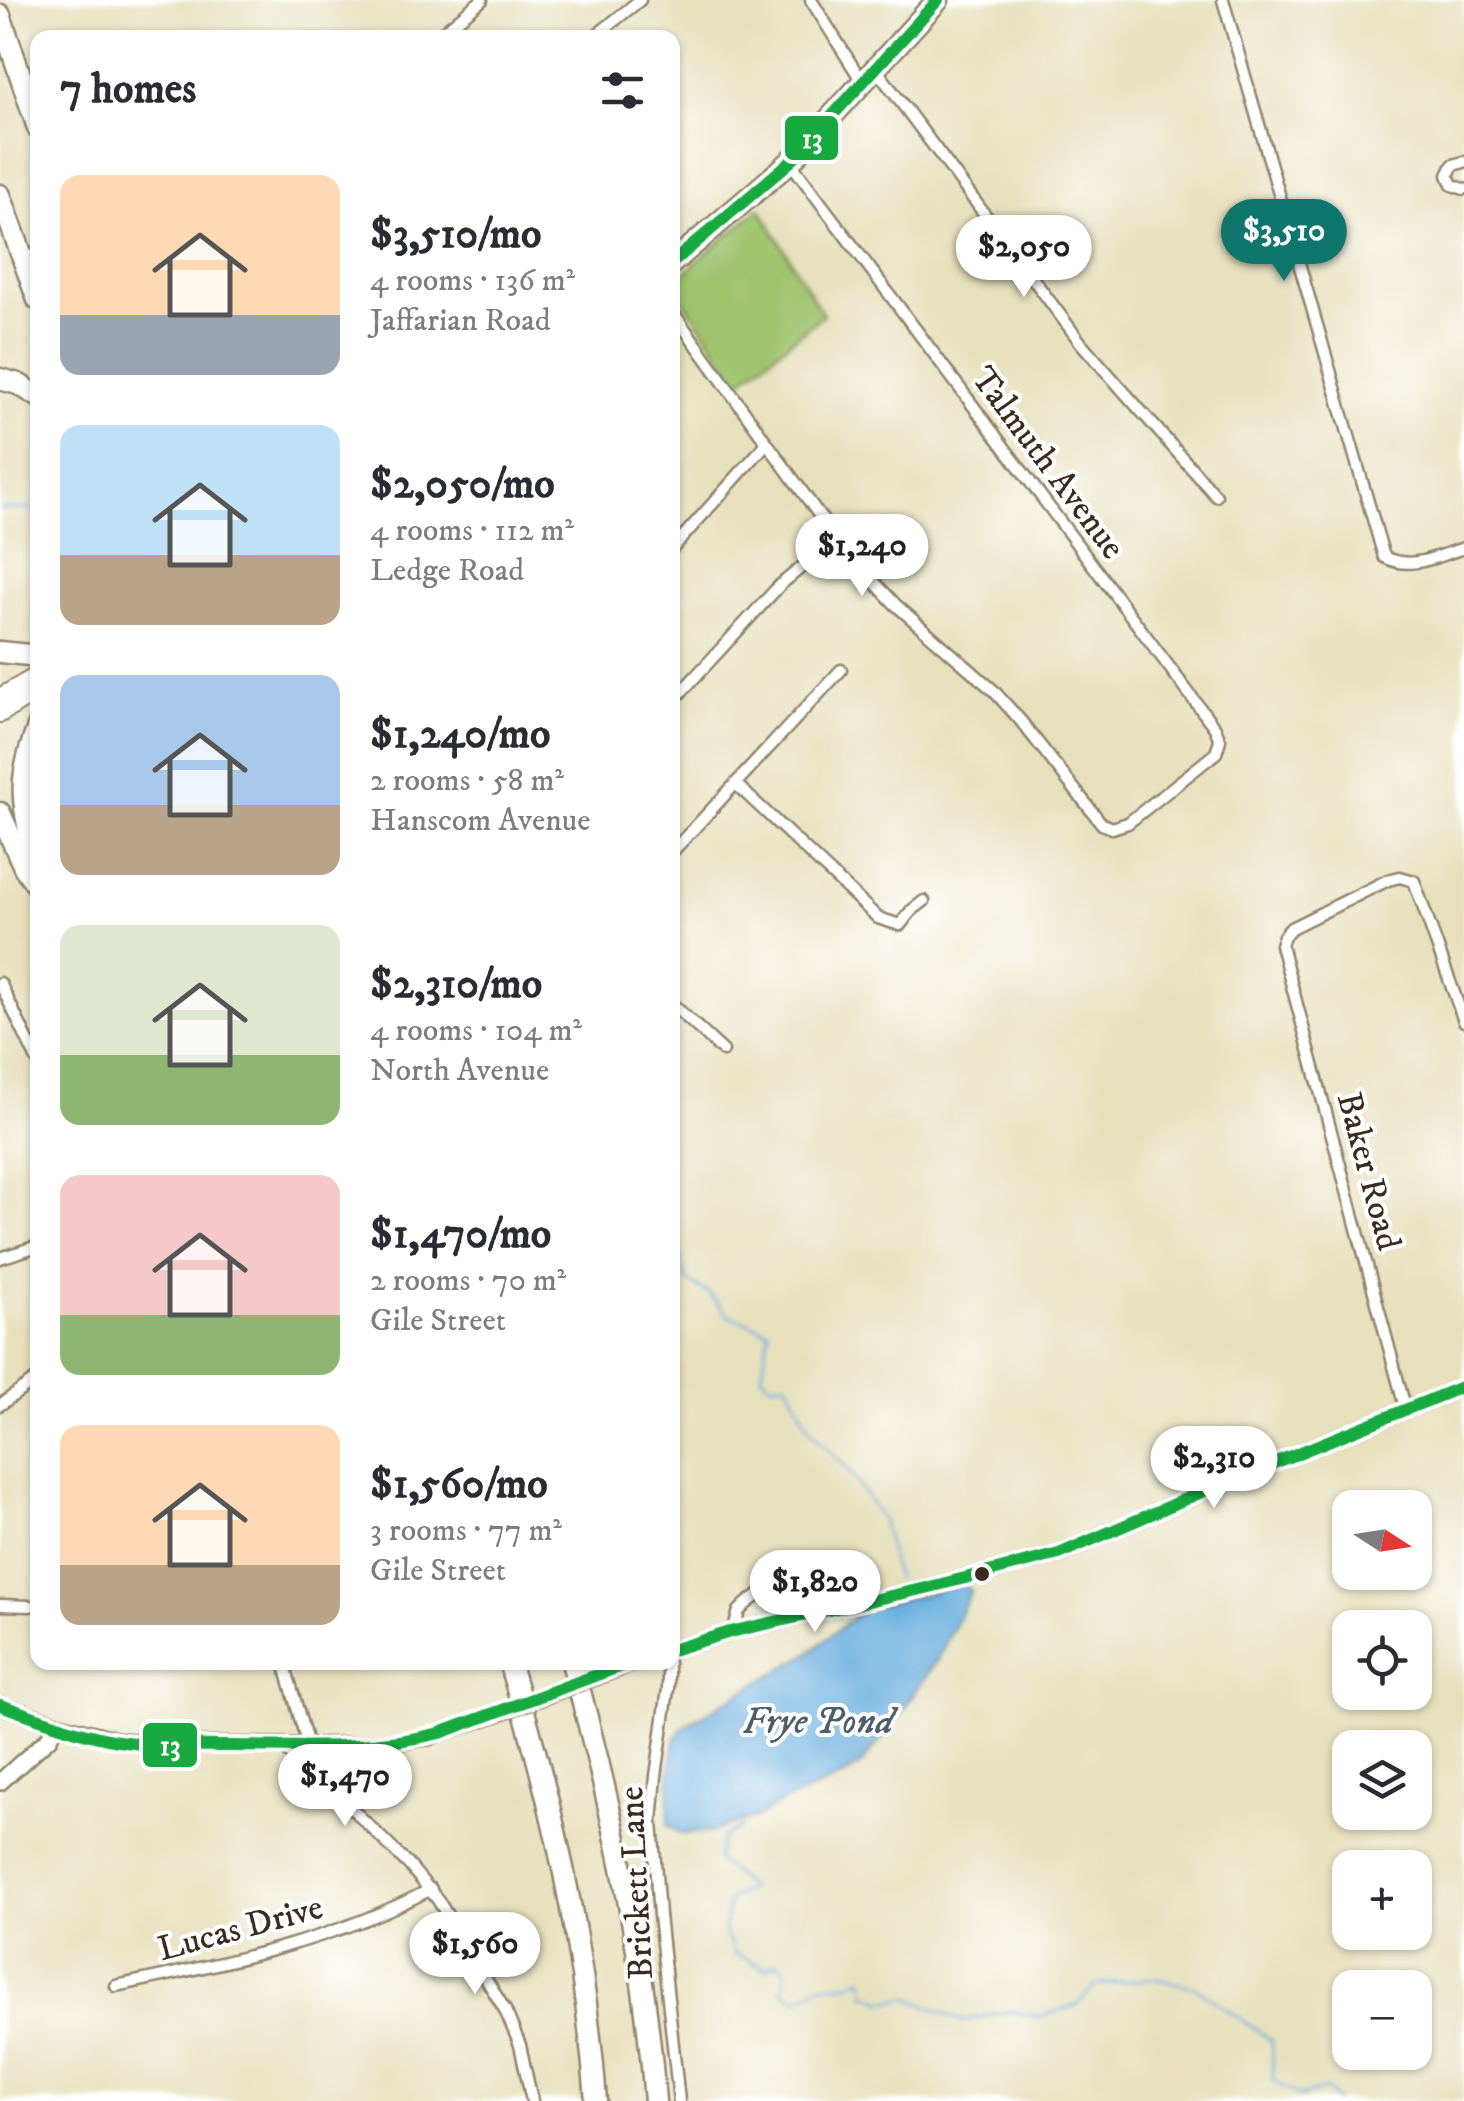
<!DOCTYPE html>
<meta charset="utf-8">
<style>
body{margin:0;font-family:"IM FELL DW Pica",serif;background:#f7f7f7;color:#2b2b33;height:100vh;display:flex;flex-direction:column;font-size:38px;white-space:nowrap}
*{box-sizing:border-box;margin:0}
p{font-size:32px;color:#7c7c81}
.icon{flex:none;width:55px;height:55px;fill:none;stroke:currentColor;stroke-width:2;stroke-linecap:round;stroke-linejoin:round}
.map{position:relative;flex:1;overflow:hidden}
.side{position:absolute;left:30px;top:30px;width:650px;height:1640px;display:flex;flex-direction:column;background:#fff;border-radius:20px;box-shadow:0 2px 8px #0004}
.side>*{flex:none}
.needle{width:65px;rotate:102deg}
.controls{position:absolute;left:1332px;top:1490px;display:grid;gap:20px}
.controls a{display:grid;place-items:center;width:100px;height:100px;border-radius:20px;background:#fff;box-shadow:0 2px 8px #0004;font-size:50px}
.price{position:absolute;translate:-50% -85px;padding:0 22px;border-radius:35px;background:#fff;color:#222;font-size:32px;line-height:65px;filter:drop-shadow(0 2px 5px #0008)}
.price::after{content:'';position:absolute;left:50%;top:60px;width:30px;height:22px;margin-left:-15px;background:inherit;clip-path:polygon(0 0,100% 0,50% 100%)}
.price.active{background:#0f766e;color:#fff}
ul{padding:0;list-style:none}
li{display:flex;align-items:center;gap:30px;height:250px;padding:0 30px}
li span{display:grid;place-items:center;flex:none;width:280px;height:200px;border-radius:20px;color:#555}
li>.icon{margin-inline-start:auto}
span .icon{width:120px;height:120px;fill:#fffc;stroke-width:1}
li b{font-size:42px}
h2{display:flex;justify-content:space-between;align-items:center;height:120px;padding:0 30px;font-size:42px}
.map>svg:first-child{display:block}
.green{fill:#9ec36d;stroke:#6c7646;stroke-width:2.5}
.water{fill:#67adde;stroke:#516c7e;stroke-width:2.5}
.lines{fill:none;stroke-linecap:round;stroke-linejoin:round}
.stream{stroke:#67adde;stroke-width:2.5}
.street-casing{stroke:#91856d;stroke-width:15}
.secondary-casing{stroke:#91856d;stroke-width:20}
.primary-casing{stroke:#91856d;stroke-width:22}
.highway-casing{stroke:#91856d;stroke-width:25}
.street{stroke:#fff;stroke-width:10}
.secondary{stroke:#fff;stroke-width:15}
.primary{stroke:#fff;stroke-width:18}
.highway{stroke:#fff;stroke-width:20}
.secondary-bridge-casing{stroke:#91856d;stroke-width:20;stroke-linecap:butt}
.secondary-bridge{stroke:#fff;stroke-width:15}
.bus-1-casing{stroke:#fff;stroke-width:20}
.bus-1{stroke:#18aa41;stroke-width:12}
.bus-dot{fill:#3b2a1e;stroke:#fff;stroke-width:4}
.labels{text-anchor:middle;stroke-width:8;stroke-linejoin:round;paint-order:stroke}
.street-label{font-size:35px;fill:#3b2a1e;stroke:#fff}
.water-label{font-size:38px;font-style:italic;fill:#4d5e6b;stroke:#fff}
.line-badge{stroke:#fff;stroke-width:4}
.badge-label{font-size:28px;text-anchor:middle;font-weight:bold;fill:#fff}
</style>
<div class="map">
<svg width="1464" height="2101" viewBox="0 0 1464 2101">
<rect width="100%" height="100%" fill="#fff"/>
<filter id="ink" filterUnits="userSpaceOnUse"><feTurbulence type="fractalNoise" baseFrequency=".01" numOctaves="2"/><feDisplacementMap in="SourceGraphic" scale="20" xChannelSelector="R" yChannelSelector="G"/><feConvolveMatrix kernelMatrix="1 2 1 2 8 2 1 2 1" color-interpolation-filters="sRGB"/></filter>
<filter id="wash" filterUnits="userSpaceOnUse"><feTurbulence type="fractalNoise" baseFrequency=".0048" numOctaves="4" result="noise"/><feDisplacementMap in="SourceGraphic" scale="40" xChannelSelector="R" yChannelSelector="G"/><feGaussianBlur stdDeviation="2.25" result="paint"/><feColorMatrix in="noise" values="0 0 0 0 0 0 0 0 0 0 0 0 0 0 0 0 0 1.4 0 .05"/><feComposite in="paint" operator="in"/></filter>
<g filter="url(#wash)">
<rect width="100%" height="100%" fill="#e7e0bc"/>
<polygon class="green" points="760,208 823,315 739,382 673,285 697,261"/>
<path class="water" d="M965,1584L970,1591L968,1598L937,1660L892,1726L862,1763L847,1775L776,1805L762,1815L710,1832L682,1834L668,1825C669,1805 669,1750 678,1734C682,1727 691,1722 697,1718L811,1652L863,1609Z"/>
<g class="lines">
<g class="stream">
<polyline points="0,509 38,509"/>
<polyline points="672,1240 676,1240 686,1280 710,1294 727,1314 769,1331 762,1375 770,1383 788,1383 810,1430 849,1471 882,1520 896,1578"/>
<polyline points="738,1823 741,1828 722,1837 717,1860 750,1888 729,1900 724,1930 734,1953 765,1968 778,1962 786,1971 783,1990 799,1999 821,1985 846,1985 863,1977 866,1994 885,2001 909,1998 962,2021 1010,2011 1039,2017 1078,2005 1096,1985 1151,1978 1195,1987 1272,2041 1273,2080 1299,2096 1327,2089 1336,2101"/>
</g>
</g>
</g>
<g filter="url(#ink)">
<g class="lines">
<g class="street-casing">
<g id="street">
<polyline points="811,0 863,83"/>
<path d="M1223,0L1384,557C1411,571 1437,556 1464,548"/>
<polyline points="435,38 482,0"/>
<polyline points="593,38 640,0"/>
<polyline points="876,69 1081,343 1216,496"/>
<polyline points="1464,162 1453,165 1448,175 1452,185 1464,189"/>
<polyline points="672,311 845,551 896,605 993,690 1020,720 1102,824 1112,828 1128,823 1216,753 1220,740 1215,728 790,162"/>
<polyline points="672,549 767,443"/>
<polyline points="672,702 780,585 836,539"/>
<polyline points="736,784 878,918 900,925 911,911 924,901"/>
<polyline points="672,852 841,670"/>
<polyline points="0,983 38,1062"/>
<polyline points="672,1004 723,1051"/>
<polyline points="0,1258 38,1246"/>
<polyline points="0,1405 38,1378"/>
<polyline points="1406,1411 1281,945 1284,936 1291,928 1388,880 1400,877 1414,881 1464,1021"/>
<polyline points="0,1605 30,1606"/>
<polyline points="733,1631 739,1611 746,1604 798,1565"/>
<polyline points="284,1662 308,1746"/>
<polyline points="668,1662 668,1689 656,1776 652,1822 659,1915 679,2101"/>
<polyline points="281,1747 300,1760 335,1792 409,1865 438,1900 505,2010 520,2045 532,2101"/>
<polyline points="339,1795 361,1745"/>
<path d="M116,1986C224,1963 332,1942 431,1889"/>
</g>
</g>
<g class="secondary-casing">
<g id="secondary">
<polyline points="672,1650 730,1632 926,1588 1059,1554 1197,1494 1464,1386"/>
<polyline points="619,1668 633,1662"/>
<polyline points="0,1705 56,1724 116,1740 156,1745 297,1746 378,1745 428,1737 483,1718"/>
<polyline points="0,1782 49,1738 56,1724"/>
</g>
</g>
<g class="primary-casing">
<g id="primary">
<polyline points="0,698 38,676"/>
<polyline points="0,713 38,690"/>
</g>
</g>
<g class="highway-casing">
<g id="highway">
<polyline points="0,15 38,128"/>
<polyline points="0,195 38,300"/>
<polyline points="672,263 790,162 938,0"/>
<polyline points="0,379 18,384 38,396"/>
<polyline points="0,652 38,656"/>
<path d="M38,727C17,780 22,799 34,853L38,860"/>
<polyline points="0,813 24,867 38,887"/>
<path d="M509,1662C554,1805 585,1952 596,2101"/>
<path d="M572,1662C612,1807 644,1951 655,2101"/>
</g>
</g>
<use href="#street" class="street"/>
<use href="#secondary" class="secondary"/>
<use href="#primary" class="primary"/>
<use href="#highway" class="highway"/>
<g class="secondary-bridge-casing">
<polyline id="secondary-bridge" points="483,1718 619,1668"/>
</g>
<use href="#secondary-bridge" class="secondary-bridge"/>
<g class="bus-1-casing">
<g id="bus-1">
<polyline points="672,263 790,162 938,0"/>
<polyline points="672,1650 730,1632 926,1588 1059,1554 1197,1494 1464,1386"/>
<path d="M0,1705C39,1718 77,1734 118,1741C156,1747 195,1745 233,1746C303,1747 372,1750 440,1733L632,1662"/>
</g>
</g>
<use href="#bus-1" class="bus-1"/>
</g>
</g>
<circle class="bus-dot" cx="982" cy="1574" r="9"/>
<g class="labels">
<g class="street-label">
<text transform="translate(1049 462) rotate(53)" y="12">Talmuth Avenue</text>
<text transform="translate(1370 1171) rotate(75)" y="12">Baker Road</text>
<text transform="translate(635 1883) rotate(-93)" y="12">Brickett Lane</text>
<text transform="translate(240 1927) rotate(-15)" y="12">Lucas Drive</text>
</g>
<g class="water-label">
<text x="818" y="1733">Frye Pond</text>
</g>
</g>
<g class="line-badge">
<rect x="783" y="114" width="57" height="48" rx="10" fill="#18aa41"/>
<rect x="141" y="1721" width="58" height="48" rx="10" fill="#18aa41"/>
</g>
<g class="badge-label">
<text x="812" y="148">13</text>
<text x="170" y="1755">13</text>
</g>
</svg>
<div class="controls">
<a><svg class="needle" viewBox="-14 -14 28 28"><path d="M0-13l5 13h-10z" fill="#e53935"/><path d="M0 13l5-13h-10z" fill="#7c7c81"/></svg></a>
<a><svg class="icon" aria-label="locate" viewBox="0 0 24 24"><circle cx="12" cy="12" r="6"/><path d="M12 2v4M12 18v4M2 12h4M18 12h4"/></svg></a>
<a><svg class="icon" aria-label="layers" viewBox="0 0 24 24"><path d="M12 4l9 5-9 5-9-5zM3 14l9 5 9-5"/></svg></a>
<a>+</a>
<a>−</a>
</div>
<b class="price active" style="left:1284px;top:284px">$3,510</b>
<b class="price" style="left:1024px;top:300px">$2,050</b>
<b class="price" style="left:862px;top:599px">$1,240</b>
<b class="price" style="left:1214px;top:1511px">$2,310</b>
<b class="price" style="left:815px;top:1635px">$1,820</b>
<b class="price" style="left:345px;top:1829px">$1,470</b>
<b class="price" style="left:475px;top:1997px">$1,560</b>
<section class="side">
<h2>7 homes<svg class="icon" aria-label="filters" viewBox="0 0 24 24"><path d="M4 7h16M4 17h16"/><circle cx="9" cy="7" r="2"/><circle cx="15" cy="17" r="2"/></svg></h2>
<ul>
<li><span style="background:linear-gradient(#ffd9b3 70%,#9aa5b1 0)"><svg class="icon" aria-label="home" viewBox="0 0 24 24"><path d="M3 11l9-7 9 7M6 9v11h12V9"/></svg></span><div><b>$3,510/mo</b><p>4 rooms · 136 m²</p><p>Jaffarian Road</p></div></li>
<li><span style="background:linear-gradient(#bfe0f5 65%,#b9a48a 0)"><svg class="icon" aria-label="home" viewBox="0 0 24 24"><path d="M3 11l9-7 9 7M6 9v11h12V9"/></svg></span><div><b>$2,050/mo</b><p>4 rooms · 112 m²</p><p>Ledge Road</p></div></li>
<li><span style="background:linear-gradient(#a9c7e8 65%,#b9a48a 0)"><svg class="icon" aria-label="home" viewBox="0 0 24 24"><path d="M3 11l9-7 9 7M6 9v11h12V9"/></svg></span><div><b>$1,240/mo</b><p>2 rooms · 58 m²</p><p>Hanscom Avenue</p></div></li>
<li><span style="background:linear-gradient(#dfe7d0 65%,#8fb573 0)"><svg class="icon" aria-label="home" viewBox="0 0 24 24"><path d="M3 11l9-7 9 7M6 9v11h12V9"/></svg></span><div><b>$2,310/mo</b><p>4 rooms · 104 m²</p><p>North Avenue</p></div></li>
<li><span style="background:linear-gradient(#f6c9c9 70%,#8fb573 0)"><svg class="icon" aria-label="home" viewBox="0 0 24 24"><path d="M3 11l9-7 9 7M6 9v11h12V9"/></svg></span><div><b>$1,470/mo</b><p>2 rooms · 70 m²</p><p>Gile Street</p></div></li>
<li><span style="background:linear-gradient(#ffd9b3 70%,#b9a48a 0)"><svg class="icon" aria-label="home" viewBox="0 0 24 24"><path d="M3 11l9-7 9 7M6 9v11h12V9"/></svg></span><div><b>$1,560/mo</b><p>3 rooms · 77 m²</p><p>Gile Street</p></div></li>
</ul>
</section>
</div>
